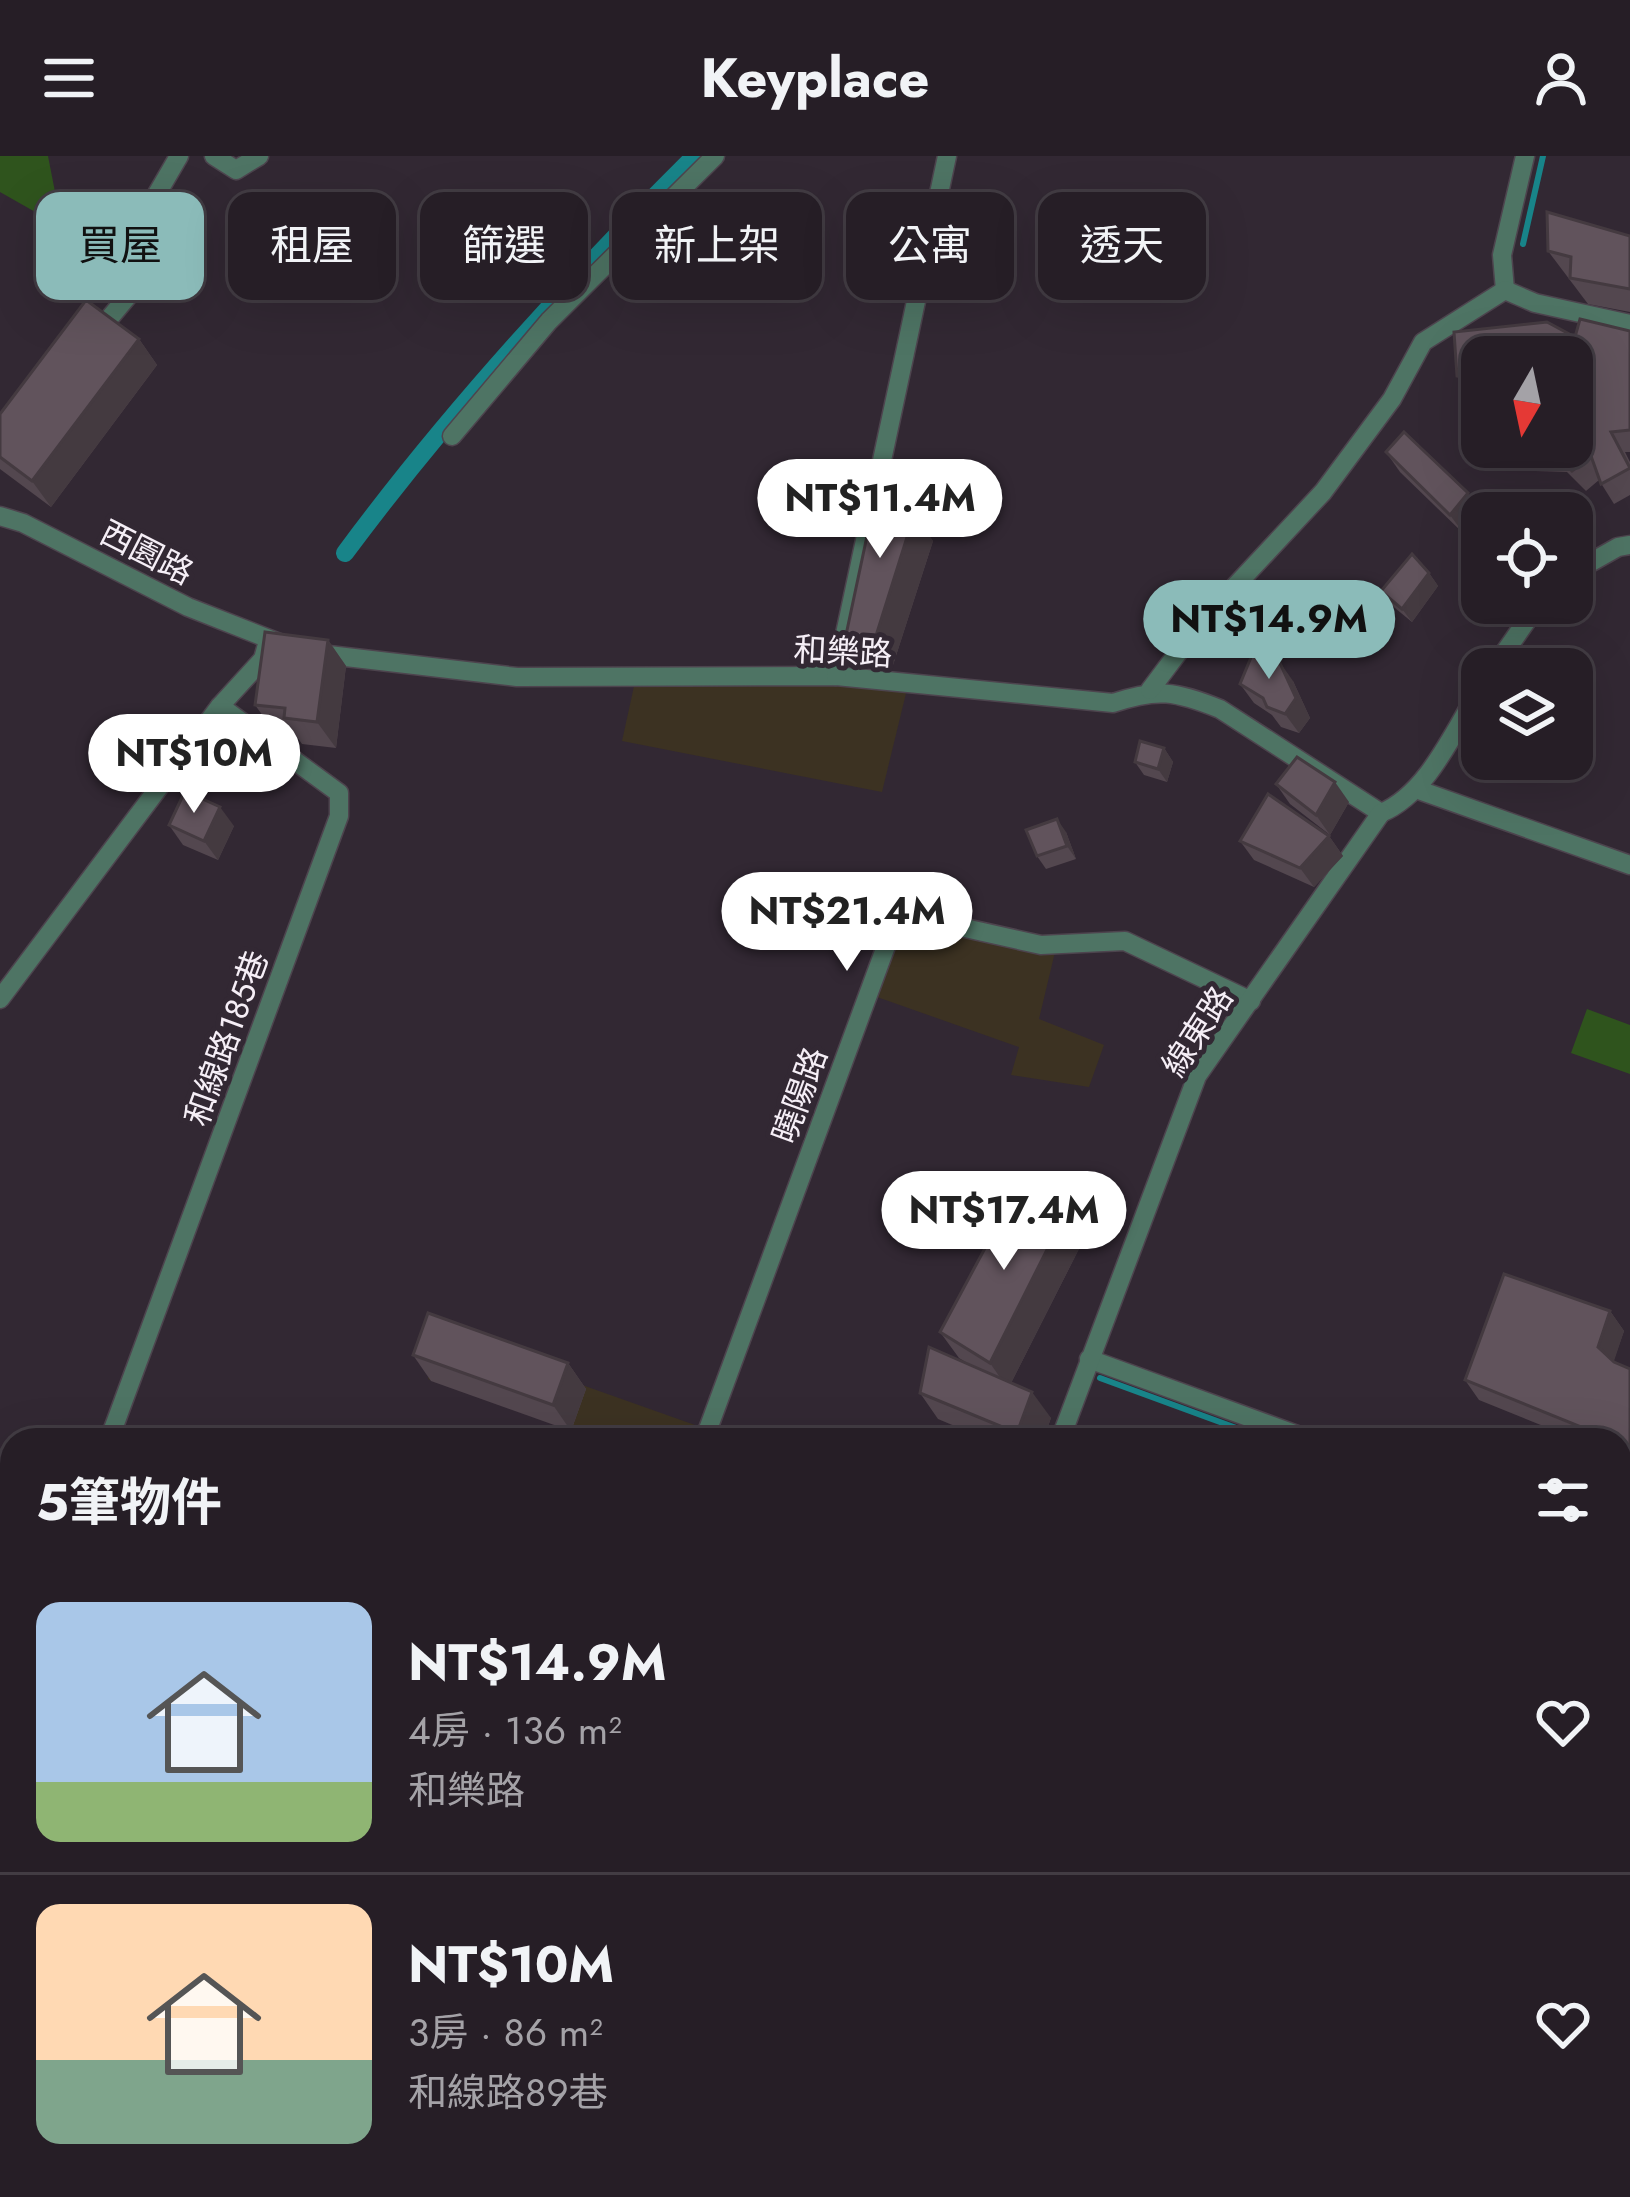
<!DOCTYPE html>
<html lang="zh-TW">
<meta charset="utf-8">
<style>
body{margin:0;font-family:Jost,"Noto Sans TC",sans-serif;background:#322b32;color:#f1f3f6;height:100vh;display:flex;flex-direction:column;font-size:45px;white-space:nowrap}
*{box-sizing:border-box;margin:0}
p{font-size:39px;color:#a4a2a7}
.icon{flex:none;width:66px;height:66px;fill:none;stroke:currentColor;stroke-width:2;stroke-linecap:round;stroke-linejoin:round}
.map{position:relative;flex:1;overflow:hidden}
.sheet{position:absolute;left:0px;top:1272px;width:1632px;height:771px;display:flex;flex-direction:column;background:#261e26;border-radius:36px 36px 0 0;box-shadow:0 12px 48px #0002,0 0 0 3px #423c43}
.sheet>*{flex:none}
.guide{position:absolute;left:36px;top:36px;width:1560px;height:108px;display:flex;gap:24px}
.needle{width:78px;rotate:189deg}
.tools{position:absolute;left:1461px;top:180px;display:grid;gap:24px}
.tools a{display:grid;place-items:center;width:132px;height:132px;border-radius:24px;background:#261e26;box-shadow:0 12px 48px #0002,0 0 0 3px #423c43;font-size:60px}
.price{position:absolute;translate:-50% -102px;padding:0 27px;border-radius:42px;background:#fff;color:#222;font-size:39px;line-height:78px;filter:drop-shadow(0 3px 6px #0008)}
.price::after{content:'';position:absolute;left:50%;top:72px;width:36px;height:27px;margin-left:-18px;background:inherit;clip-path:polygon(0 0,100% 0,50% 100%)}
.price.current{background:#8bbbb9;color:#111}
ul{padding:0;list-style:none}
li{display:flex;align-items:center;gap:36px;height:300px;padding:0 36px}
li+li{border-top:3px solid #423c43}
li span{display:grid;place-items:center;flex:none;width:336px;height:240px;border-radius:24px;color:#555}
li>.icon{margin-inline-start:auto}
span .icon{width:144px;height:144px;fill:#fffc;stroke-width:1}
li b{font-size:51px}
h2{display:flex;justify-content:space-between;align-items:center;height:144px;padding:0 36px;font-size:51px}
.chip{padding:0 42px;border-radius:24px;background:#261e26;box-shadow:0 12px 48px #0002,0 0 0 3px #423c43;font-size:42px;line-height:108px}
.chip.current{background:#8bbbb9;color:#111}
header{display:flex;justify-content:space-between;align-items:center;height:156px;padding:0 36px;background:#261e26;font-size:54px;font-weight:700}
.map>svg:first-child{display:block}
.industrial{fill:#3c3222}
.green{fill:#2f541d}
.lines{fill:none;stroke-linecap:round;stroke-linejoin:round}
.stream{stroke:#188489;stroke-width:6}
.canal{stroke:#188489;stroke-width:18}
.minor-casing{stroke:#4d444e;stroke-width:21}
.minor{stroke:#4e7464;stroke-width:18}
.wall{fill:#53474f}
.shaded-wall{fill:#443a40}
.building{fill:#61535c;stroke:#443a40;stroke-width:3}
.labels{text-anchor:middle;stroke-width:10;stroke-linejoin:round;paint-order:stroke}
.street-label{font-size:33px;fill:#f5eef6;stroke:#322833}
</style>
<header><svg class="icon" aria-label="menu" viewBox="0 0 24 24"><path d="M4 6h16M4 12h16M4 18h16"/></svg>Keyplace<svg class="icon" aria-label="person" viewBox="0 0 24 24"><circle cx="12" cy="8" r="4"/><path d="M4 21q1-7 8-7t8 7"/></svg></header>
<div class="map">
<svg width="1630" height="2041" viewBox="0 0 1630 2041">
<rect width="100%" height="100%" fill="#322833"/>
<g class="industrial">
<polygon points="636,521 909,525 882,636 622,585"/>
<polygon points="907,759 1055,796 1039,863 1104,889 1089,931 1011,919 1019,891 877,841"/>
<polygon points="444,1180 695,1269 689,1284 600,1284 428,1223"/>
<polygon points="1620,1865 1630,1869 1630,1990 1620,1986"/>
</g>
<g class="green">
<polygon points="0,0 48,0 56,41 37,57 0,36"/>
<polygon points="1587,853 1630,869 1630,918 1571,897"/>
</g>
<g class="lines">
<g class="stream">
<polyline points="1523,88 1543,0"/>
<polyline points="1100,1222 1269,1284"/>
<polyline points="1620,1413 1630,1417"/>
</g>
<path class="canal" d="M345,397C451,254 569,125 695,0"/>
<g class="minor-casing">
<g id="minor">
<polyline points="214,0 236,14 259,0"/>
<polyline points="1505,134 1502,99 1525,0"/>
<polyline points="97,177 128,140 147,55 179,0"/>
<polyline points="452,280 549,165 715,0"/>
<polyline points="0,360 23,367 188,451 287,490"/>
<polyline points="1572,417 1618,391 1630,389"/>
<path d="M320,498L517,521L836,520L1113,547C1158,532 1175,535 1220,553L1381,657"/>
<polyline points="1493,513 1539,447"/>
<polyline points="836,520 947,0"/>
<polyline points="1150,534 1198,470 1323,336 1392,243 1423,186 1505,134 1535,147 1630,168"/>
<polyline points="1416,633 1630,709"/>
<path d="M1381,657C1429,637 1455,572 1482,530"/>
<polyline points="0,843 220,550 263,503 268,485"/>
<polyline points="1089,1203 1311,1284"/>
<polyline points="109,1284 339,660 339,637 220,550"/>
<polyline points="704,1284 896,763 907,759 1041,789 1125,785 1251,845"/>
<polyline points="1060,1284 1197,920 1381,657"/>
<polyline points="0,1330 12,1334"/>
<polyline points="1620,1397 1630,1400"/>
<polyline points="1620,1581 1630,1553"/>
<polyline points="0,1587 12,1553"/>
<polyline points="428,2041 432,2031"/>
<polyline points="781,2041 784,2031"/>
<polyline points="1455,2041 1459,2031"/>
</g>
</g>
<use href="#minor" class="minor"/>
</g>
<g class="wall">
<polygon points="1630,80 1630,156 1588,148 1548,95"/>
<polygon points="1580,163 1630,175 1630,296 1625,296 1630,306 1630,339 1614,348 1599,324 1586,335 1567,316 1535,315 1520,292 1514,291 1572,291 1572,201 1482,201 1482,268 1479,241 1470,239 1457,220 1454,176 1547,166 1575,181"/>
<polygon points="139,183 157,209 51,351 0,313 0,258"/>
<polygon points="1386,296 1481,356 1464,378 1400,316"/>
<polygon points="911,334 929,360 925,374 933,385 893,509 864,505 846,479"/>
<polygon points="1429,417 1438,430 1412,466 1390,448 1381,435"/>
<polygon points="328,484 346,510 336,592 302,588 295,578 274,575 255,549"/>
<polygon points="1293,525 1310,562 1299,577 1281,571 1272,559 1254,547 1240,528"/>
<polygon points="1164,592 1173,606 1167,626 1144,619 1135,606"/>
<polygon points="1276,628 1349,646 1330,679 1290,648"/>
<polygon points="169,669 234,670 218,704 183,689"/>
<polygon points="1066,676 1076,703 1046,713 1037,700"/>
<polygon points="1329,680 1343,700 1314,731 1254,704 1240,685"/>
<polygon points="1086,1079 1011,1227 1051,1262 1043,1284 988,1284 938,1263 920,1237 967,1207 959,1202 940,1176"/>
<polygon points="1610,1155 1624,1175 1613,1206 1630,1213 1630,1305 1620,1301 1620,1284 1578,1284 1479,1244 1465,1224"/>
<polygon points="413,1199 568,1207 586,1233 571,1275 431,1225"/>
</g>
<g class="shaded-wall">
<polygon points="139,183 157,209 51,351 32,325"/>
<polygon points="911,334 929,360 925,374 933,385 893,509 875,483"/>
<polygon points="1468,337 1481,356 1464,378 1450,359"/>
<polygon points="1429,417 1438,430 1412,466 1402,453"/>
<polygon points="328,484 346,510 336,592 317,566"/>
<polygon points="1279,505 1293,525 1310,562 1299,577 1285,558"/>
<polygon points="1164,592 1173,606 1167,626 1158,613"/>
<polygon points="1335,626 1349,646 1330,679 1316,659"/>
<polygon points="220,651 234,670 218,704 204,685"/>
<polygon points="1057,663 1066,676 1076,703 1067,690"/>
<polygon points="1329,680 1343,700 1314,731 1300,712"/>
<polygon points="1068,1052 1086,1079 1008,1233 990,1207"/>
<polygon points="1610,1155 1624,1175 1612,1211 1598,1191"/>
<polygon points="568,1207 586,1233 571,1275 553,1249"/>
<polygon points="1032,1236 1051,1262 1043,1284 1022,1284 1017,1277"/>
</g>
<g class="building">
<polygon points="1547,56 1630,80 1630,133 1570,122 1571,101 1548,95"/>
<polygon points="86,144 139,183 32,325 0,301 0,258"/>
<polygon points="1580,163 1630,175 1630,274 1611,276 1630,312 1601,328 1591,300 1572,315 1553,296 1521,296 1519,291 1572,291 1572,201 1482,201 1482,267 1478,224 1457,220 1454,176 1547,166 1575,181"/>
<polygon points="1404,276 1468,337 1450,359 1386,296"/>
<polygon points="877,333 911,334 905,353 914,359 875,483 846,479"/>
<polygon points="1475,372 1482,376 1482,405 1469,392"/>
<polygon points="1412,398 1429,417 1402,453 1381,435"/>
<polygon points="265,476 328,484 317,566 284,562 285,552 255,549"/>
<polygon points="1252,499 1274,499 1279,505 1296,542 1285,558 1267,551 1263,542 1240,528"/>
<polygon points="1140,585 1164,592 1158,613 1135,606"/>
<polygon points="1297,601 1335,626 1316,659 1276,628"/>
<polygon points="185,635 220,651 204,685 169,669"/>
<polygon points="1268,638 1329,680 1300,712 1240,685"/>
<polygon points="1057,663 1067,690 1037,700 1026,674"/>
<polygon points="1020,1027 1068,1052 990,1207 940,1176"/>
<polygon points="1504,1118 1610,1155 1598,1191 1614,1206 1630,1213 1630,1291 1620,1287 1620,1284 1613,1284 1465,1224"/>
<polygon points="428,1157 568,1207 553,1249 413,1199"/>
<polygon points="929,1191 1032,1236 1017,1277 920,1237"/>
</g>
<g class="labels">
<g class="street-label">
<text transform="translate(147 396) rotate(27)" y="12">西園路</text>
<text transform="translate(843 495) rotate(3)" y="12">和樂路</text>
<text transform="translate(1197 875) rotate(-57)" y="12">線東路</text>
<text transform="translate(226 882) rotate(-70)" y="12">和線路185巷</text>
<text transform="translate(799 939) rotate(-70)" y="12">曉陽路</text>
</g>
</g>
</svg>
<div class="tools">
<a><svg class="needle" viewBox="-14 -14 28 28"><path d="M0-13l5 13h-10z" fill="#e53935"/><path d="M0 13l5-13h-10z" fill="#a4a2a7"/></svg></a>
<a><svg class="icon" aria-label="locate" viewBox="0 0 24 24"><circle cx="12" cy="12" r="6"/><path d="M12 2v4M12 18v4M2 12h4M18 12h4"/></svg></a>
<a><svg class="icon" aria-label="layers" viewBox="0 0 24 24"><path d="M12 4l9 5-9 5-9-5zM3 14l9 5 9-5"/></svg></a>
</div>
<b class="price" style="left:880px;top:405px">NT$11.4M</b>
<b class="price current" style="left:1269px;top:526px">NT$14.9M</b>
<b class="price" style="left:194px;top:660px">NT$10M</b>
<b class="price" style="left:847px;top:818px">NT$21.4M</b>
<b class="price" style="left:1004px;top:1117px">NT$17.4M</b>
<div class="guide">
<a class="chip current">買屋</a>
<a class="chip">租屋</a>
<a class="chip">篩選</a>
<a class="chip">新上架</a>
<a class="chip">公寓</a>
<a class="chip">透天</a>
</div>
<section class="sheet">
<h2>5筆物件<svg class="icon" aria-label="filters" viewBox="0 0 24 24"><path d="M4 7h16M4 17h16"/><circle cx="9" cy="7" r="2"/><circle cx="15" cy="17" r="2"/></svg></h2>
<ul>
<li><span style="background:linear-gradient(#a9c7e8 75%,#8fb573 0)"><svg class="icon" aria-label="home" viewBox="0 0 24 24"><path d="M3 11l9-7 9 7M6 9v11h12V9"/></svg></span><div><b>NT$14.9M</b><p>4房 · 136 m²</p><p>和樂路</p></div><svg class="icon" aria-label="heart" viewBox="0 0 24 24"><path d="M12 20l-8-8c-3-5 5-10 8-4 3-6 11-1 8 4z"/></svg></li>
<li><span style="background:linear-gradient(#ffd9b3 65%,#7fa58c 0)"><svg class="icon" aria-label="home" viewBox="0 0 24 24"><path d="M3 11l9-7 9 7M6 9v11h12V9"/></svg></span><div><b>NT$10M</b><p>3房 · 86 m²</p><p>和線路89巷</p></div><svg class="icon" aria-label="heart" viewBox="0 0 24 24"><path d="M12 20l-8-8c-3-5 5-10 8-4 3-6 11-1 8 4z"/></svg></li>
</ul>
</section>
</div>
